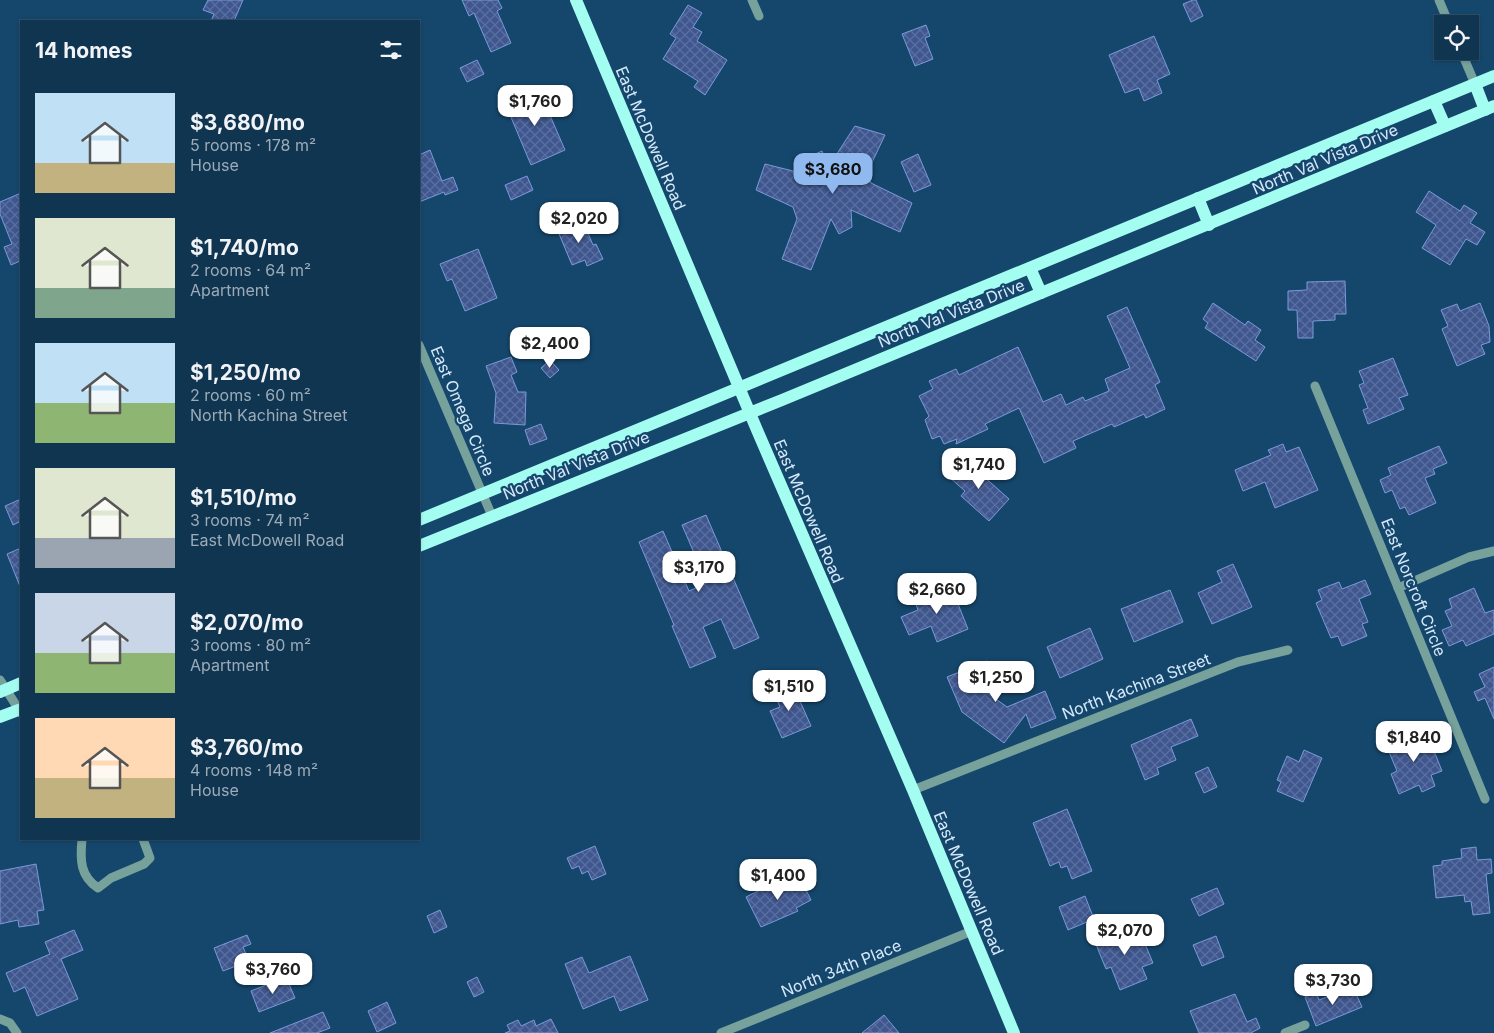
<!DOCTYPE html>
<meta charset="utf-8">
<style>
body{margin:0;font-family:Inter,sans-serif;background:#193d58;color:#f1f3f6;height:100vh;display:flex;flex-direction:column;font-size:19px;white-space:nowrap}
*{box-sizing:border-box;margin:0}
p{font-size:16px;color:#9cabb7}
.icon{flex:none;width:28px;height:28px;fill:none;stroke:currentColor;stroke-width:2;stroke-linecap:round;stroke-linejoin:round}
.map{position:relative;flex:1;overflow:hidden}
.details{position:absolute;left:20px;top:20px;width:400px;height:820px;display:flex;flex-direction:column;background:#103551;border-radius:0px;box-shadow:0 1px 4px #0004,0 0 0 1px #305068}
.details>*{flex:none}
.buttons{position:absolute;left:1434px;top:15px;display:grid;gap:10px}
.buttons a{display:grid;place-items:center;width:45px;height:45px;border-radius:0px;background:#103551;box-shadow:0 1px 4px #0004,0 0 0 1px #305068;font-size:25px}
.price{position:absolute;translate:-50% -42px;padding:0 11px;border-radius:10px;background:#fff;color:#222;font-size:16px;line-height:32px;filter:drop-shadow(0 1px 2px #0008)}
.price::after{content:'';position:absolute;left:50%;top:30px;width:15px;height:11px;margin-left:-8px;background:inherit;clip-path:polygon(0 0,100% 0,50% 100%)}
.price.selected{background:#90b9f0;color:#111}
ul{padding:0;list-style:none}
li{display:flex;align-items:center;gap:15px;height:125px;padding:0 15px}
li span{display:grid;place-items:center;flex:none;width:140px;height:100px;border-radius:0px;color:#555}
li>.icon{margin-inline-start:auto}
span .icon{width:60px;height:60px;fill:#fffc;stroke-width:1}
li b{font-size:21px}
h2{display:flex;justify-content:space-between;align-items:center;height:60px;padding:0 15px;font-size:21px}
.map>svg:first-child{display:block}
.building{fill:url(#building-cross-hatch);stroke:#7b99da}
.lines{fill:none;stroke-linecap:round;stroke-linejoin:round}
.minor{stroke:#77a19b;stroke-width:9}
.major{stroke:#a4fdf1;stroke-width:12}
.labels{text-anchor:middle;stroke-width:4.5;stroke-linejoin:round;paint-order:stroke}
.street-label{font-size:16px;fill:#d6e9fa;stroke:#15476c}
</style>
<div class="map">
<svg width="1494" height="1033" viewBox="0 0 1494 1033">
<defs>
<pattern id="building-cross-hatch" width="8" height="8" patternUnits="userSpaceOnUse" patternTransform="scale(1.25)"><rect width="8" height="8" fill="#3f578e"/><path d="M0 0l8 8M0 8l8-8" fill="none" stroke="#5a6f9f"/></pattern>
</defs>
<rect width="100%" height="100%" fill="#15476c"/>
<g class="building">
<polygon points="208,0 243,0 234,21 211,21 214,14 203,10"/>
<polygon points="462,0 498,0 502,8 497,11 511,43 491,52 474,13 469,16"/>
<polygon points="1193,0 1196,0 1203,16 1191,22 1183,4"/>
<polygon points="688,5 702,13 693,27 702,32 697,41 727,60 705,95 694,87 698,81 663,59 676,38 670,34"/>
<polygon points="926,25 930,36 925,38 933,59 915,66 902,34"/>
<polygon points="1154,36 1170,74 1157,80 1162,93 1144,101 1139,88 1125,93 1109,55"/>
<polygon points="477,60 484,74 467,82 460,68"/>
<polygon points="536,90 542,104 548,102 552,111 549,113 565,150 531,165 505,103"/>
<polygon points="855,126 885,135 867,173 871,183 912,203 900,232 851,210 852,227 839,234 831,219 811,270 782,259 797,219 793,207 756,190 765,164 809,175 804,159 822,151 829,166"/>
<polygon points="430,150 442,181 453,177 458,190 445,195 444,192 419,202 419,155"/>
<polygon points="918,154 931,185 914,192 901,162"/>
<polygon points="527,176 533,190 511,200 505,185"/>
<polygon points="1429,191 1460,211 1464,205 1477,213 1470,223 1485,232 1477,245 1466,239 1450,265 1422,248 1436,225 1416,212"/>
<polygon points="21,193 21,265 20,261 11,265 4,247 12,244 0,214 0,202"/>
<polygon points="582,219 593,245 596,244 603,259 587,266 585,260 572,265 557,229"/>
<polygon points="478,249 497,298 465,311 452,279 447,281 440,264"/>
<polygon points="1345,281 1346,314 1335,314 1335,320 1313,321 1313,338 1298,338 1297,310 1288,310 1288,291 1307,290 1307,282"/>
<polygon points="1213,303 1245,325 1248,321 1261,330 1255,340 1265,347 1256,361 1205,328 1208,323 1203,319"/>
<polygon points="1480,303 1489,326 1490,342 1481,345 1485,354 1457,366 1442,329 1448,326 1441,310 1457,304 1460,311"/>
<polygon points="1127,307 1160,382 1155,385 1165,409 1146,418 1144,414 1114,427 1112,424 1073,441 1076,448 1044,463 1019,408 985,424 988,429 956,444 957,439 944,444 940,436 932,439 925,420 929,416 919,396 933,389 929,381 956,369 959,375 1018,347 1043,402 1061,394 1066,405 1083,397 1085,401 1109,391 1105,379 1130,368 1107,316"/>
<polygon points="511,357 517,372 511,375 518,392 526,392 525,425 494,423 496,393 486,366"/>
<polygon points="1393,358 1408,395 1399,398 1404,409 1368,424 1363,410 1368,408 1359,385 1364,383 1359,371"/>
<polygon points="550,360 559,370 550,378 541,368"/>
<polygon points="541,424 547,439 530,445 525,430"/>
<polygon points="1283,444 1286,452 1299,447 1318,490 1275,508 1265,482 1243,491 1235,470 1271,455 1268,450"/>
<polygon points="1439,446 1447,463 1433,469 1435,474 1425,478 1436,503 1409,515 1405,507 1400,509 1392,490 1385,493 1380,480 1391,475 1388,468"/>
<polygon points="964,459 1009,499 989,521 961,496 965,491 949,477"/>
<polygon points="21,499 21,521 13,525 5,506"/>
<polygon points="706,515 759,638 734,649 721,619 703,627 716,657 690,668 672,626 674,625 639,542 663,531 689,591 707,583 682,525"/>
<polygon points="21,548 21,589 7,554"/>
<polygon points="1233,564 1252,607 1212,624 1198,593 1222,582 1217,571"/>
<polygon points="1365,580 1371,594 1359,599 1368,622 1362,624 1367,636 1342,646 1338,636 1331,638 1316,603 1322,600 1318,590 1339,582 1342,589"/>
<polygon points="950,584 968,629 937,642 931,626 909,635 901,617 918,610 914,599"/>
<polygon points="1474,588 1485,613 1494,610 1494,634 1466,646 1463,640 1449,646 1442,630 1452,626 1445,611 1452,608 1449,599"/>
<polygon points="1170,590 1183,622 1134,642 1121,609"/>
<polygon points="1090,628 1103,659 1060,678 1047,647"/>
<polygon points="987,661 996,683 982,689 1007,707 1045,691 1056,718 1031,728 1026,714 1004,743 962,712 947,677"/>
<polygon points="1494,667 1494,719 1485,698 1478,701 1474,692 1485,687 1479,674"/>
<polygon points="792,683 811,726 782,738 770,711 780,707 773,691"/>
<polygon points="1191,719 1198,736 1171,747 1176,760 1157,768 1159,774 1145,780 1131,745"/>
<polygon points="1426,731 1442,771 1431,775 1435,786 1422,792 1419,785 1399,794 1391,774 1397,771 1387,747"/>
<polygon points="1304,750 1322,758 1303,802 1277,791 1281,782 1277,780 1287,756 1299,762"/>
<polygon points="1208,767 1217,787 1204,793 1195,773"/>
<polygon points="1067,809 1092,871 1072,879 1067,866 1061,868 1059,862 1050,866 1033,823"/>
<polygon points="595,846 606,874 592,880 588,871 582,874 579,866 572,869 567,858"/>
<polygon points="1476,847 1477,860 1491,859 1492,873 1486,874 1490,913 1473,915 1471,901 1465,902 1464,895 1436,898 1433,866 1442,865 1442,861 1462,858 1461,849"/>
<polygon points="36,864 44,910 37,911 39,924 19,927 18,920 0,924 0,871"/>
<polygon points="799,876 811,900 796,908 798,911 761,927 746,897 774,883 776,887"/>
<polygon points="1217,888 1224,904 1199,916 1191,899"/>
<polygon points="1085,896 1094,919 1068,930 1059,907"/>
<polygon points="440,910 447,927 434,933 427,916"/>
<polygon points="1137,925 1153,963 1142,967 1147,979 1120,990 1111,967 1106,969 1095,942"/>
<polygon points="74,930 83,950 61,959 78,999 37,1016 25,987 14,992 6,973 50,954 45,942"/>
<polygon points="247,935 251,944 243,947 249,961 223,971 214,948"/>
<polygon points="1216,936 1224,957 1202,966 1193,945"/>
<polygon points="630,956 648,1000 620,1011 614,996 583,1009 565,964 582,957 589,973"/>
<polygon points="286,977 295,998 259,1012 251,991"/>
<polygon points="477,977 484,992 474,997 467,982"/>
<polygon points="1353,987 1362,1007 1316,1026 1305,997 1316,992 1319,1000"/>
<polygon points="1235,994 1247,1022 1256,1018 1260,1028 1251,1033 1199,1033 1190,1011"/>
<polygon points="387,1002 396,1023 377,1032 368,1011"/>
<polygon points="323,1012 330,1028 317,1033 270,1033"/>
<polygon points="884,1015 899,1033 862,1033"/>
<polygon points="551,1019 558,1033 505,1033 510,1031 507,1025 518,1020 521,1026 534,1020 536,1026"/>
</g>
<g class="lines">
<g class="minor">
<polyline points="752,0 759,16"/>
<polyline points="1439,0 1449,24"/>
<polyline points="1461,51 1475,84"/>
<polyline points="419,345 492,516"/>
<polyline points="1315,386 1485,799"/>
<polyline points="1398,588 1469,557 1494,551"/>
<polyline points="0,680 21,713"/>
<polyline points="913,790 1238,662 1288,650"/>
<path d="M82,839C80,860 80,876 98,888L111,878L144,864L150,858L143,839"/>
<polyline points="0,1019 10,1023 17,1033"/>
<polyline points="721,1033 972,931"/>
<polyline points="1285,1033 1305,1025"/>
</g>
<g class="major">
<polyline points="576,0 757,430 913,790 1014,1033"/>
<polyline points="1475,84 1485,110"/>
<polyline points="1434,101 1445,126"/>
<polyline points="1198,198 1209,225"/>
<polyline points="1030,268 1041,293"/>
<polyline points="419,520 1494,76"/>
<polyline points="419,546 782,400 1494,106"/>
<polyline points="0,692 21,683"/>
<polyline points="0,717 21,709"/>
</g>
</g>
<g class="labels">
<g class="street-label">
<text transform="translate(651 138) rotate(67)" y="6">East McDowell Road</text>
<text transform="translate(1325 159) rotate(-23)" y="6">North Val Vista Drive</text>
<text transform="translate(951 313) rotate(-22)" y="6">North Val Vista Drive</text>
<text transform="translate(463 411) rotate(67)" y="6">East Omega Circle</text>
<text transform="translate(576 465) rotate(-22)" y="6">North Val Vista Drive</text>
<text transform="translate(809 511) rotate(67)" y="6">East McDowell Road</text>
<text transform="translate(1414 587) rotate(68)" y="6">East Norcroft Circle</text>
<text transform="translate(1136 686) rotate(-21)" y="6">North Kachina Street</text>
<text transform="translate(969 883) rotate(67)" y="6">East McDowell Road</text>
<text transform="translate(841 968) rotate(-22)" y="6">North 34th Place</text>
</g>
</g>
</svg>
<div class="buttons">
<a><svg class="icon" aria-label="locate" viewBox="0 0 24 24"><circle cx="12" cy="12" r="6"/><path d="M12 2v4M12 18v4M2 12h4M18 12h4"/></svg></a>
</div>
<b class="price" style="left:535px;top:127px">$1,760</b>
<b class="price selected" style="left:833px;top:195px">$3,680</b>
<b class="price" style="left:579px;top:244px">$2,020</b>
<b class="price" style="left:550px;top:369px">$2,400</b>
<b class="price" style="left:979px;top:490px">$1,740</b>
<b class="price" style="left:699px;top:593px">$3,170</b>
<b class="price" style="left:937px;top:615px">$2,660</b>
<b class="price" style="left:996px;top:703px">$1,250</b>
<b class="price" style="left:789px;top:712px">$1,510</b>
<b class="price" style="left:1414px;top:763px">$1,840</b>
<b class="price" style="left:778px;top:901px">$1,400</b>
<b class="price" style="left:1125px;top:956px">$2,070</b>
<b class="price" style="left:273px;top:995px">$3,760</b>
<b class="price" style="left:1333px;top:1006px">$3,730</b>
<section class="details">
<h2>14 homes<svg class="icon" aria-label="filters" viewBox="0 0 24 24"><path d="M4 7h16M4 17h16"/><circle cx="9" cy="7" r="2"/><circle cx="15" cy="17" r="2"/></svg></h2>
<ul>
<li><span style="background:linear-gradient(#bfe0f5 70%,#c2b280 0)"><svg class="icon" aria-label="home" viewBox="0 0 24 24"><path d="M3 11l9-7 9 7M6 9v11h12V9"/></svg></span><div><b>$3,680/mo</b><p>5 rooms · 178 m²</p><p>House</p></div></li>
<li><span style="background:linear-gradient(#dfe7d0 70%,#7fa58c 0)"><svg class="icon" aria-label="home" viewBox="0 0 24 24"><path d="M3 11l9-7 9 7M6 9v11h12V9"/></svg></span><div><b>$1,740/mo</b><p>2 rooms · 64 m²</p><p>Apartment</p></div></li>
<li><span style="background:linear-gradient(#bfe0f5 60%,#8fb573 0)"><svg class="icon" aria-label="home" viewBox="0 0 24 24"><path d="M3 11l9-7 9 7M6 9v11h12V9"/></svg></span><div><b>$1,250/mo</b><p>2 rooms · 60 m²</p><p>North Kachina Street</p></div></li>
<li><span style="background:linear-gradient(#dfe7d0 70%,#9aa5b1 0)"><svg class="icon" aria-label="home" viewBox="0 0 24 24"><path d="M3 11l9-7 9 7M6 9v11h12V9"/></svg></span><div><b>$1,510/mo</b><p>3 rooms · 74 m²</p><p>East McDowell Road</p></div></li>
<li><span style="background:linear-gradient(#c9d6e8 60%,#8fb573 0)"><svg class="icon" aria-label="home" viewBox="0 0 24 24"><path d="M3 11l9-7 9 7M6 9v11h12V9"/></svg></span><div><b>$2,070/mo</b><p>3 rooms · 80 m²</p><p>Apartment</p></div></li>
<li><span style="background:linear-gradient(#ffd9b3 60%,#c2b280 0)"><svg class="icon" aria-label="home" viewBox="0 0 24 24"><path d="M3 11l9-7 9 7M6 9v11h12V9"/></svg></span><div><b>$3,760/mo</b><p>4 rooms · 148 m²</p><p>House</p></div></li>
</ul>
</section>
</div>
